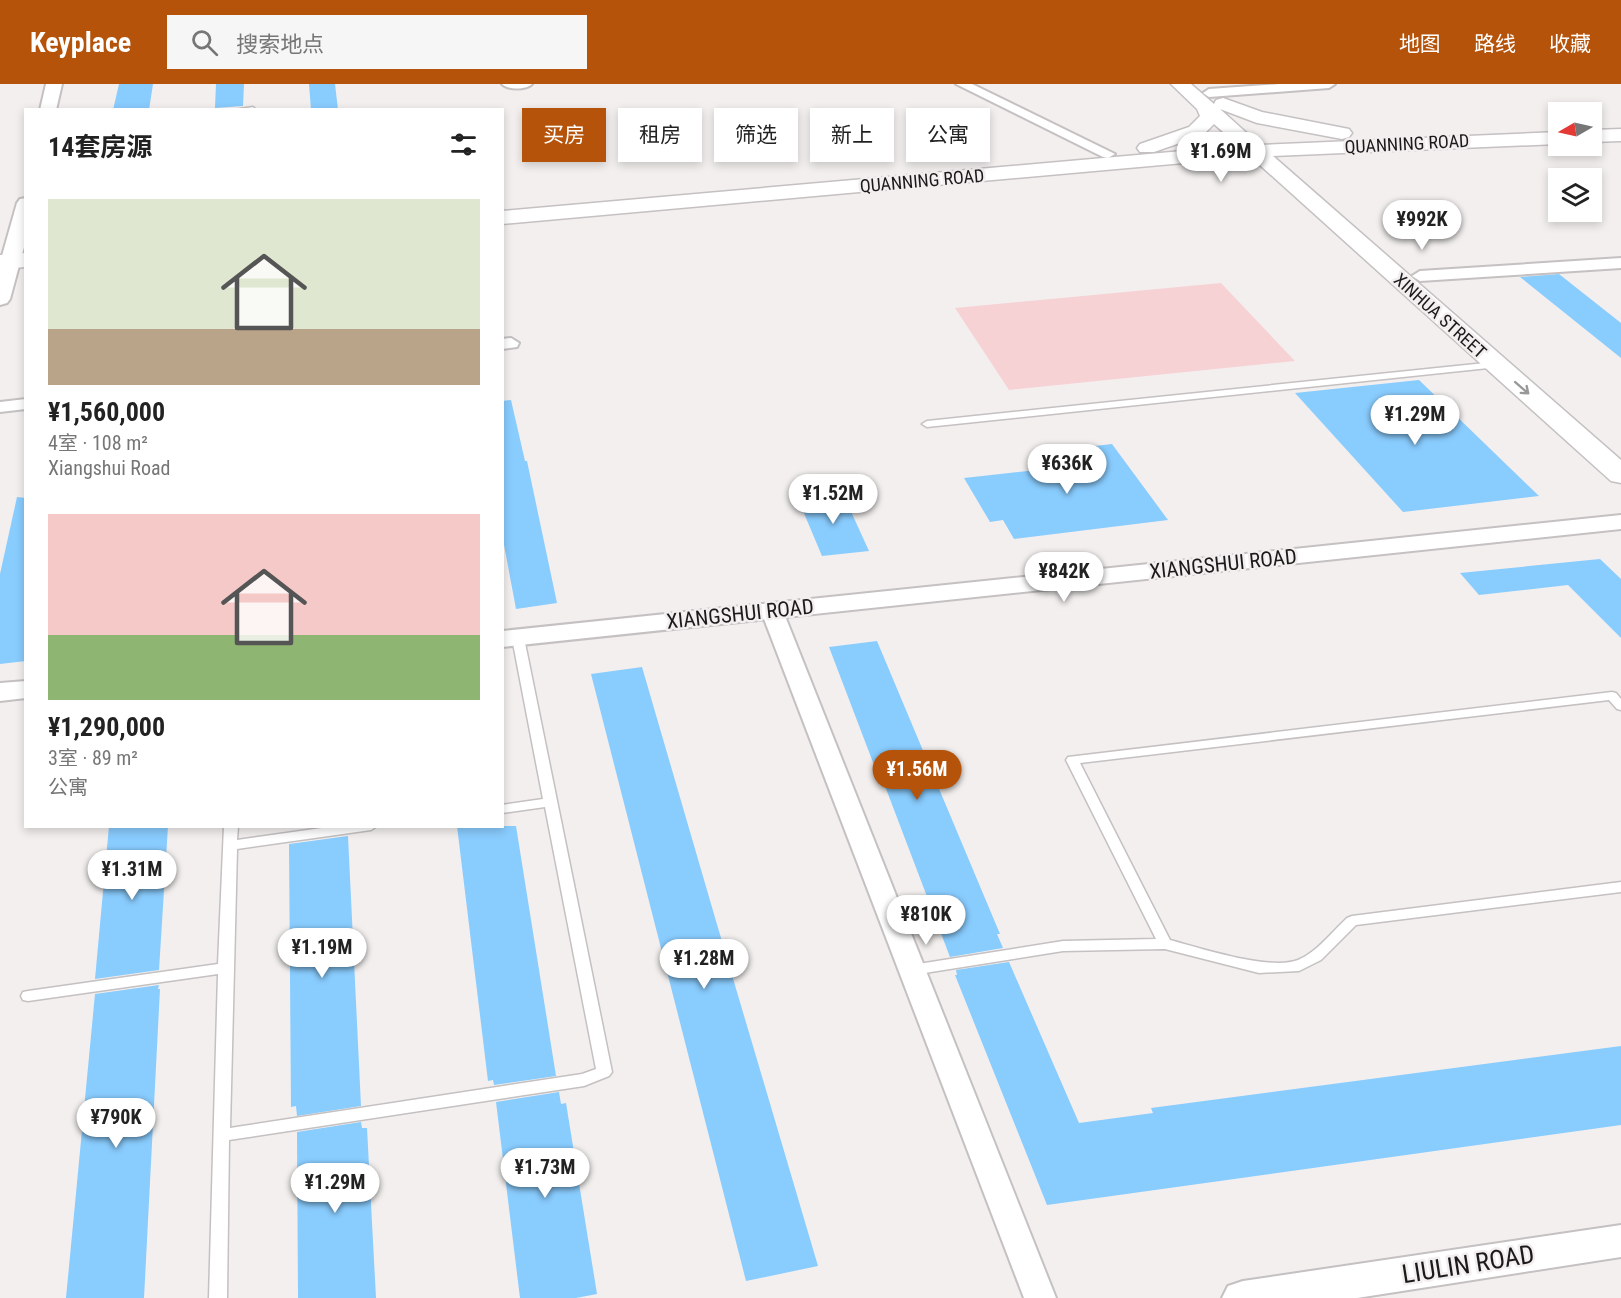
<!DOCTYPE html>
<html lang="zh">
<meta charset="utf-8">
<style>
body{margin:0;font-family:"Roboto Condensed","Noto Sans SC",sans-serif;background:#f6f6f6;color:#222;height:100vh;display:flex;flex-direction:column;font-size:22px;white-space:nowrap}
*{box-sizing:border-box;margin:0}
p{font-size:20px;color:#767676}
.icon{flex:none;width:33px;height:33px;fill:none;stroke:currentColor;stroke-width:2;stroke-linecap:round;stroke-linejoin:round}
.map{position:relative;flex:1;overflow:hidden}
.side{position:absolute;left:24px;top:24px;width:480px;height:720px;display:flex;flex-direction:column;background:#fff;border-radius:0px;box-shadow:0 3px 9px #0003}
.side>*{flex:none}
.hud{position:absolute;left:522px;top:24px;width:570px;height:54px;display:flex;gap:12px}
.needle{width:39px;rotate:261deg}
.fabs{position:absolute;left:1548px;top:18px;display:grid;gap:12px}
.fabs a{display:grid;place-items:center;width:54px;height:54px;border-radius:0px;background:#fff;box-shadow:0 3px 9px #0003;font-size:30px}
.price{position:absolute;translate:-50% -51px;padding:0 14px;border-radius:21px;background:#fff;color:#222;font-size:20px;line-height:39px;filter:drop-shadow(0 2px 3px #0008)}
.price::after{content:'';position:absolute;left:50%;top:36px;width:18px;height:14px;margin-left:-9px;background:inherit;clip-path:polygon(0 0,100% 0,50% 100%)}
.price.active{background:#b45309;color:#fff}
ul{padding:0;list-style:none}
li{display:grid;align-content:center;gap:12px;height:318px;padding:0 24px}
li span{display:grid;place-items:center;height:186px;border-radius:0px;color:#555}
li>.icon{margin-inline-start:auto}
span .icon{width:108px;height:108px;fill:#fffc;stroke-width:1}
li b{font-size:26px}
h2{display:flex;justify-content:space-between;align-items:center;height:72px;padding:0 24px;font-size:26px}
.pill{padding:0 21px;border-radius:0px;background:#fff;box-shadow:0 3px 9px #0003;font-size:21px;line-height:54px}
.pill.active{background:#b45309;color:#fff}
header{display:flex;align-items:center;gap:36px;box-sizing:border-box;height:84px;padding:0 30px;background:#b45309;color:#fff}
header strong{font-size:28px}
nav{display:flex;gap:33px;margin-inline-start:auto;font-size:21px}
.search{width:420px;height:54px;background:#f6f6f6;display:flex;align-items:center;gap:15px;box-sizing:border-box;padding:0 21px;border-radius:0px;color:#767676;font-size:22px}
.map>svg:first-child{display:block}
.green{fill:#f6d2d5}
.building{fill:#89ccfe}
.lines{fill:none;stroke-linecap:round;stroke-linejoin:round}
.service-casing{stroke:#c5c0c1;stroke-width:3}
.minor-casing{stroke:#c5c0c1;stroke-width:4}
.tertiary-casing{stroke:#c5c0c1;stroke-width:4}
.secondary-casing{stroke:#c5c0c1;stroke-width:3}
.service{fill:#fff;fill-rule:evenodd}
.minor{fill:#fff;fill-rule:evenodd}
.tertiary{fill:#fff;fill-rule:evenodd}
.secondary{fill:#fff;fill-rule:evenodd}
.oneway{stroke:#989898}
.labels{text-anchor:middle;stroke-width:5;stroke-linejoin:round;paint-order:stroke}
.far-street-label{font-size:18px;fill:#1b191a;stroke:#f3efef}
.street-label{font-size:21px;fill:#1b191a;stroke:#f3efef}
.near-street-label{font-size:26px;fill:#1b191a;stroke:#f3efef}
</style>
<header>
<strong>Keyplace</strong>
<div class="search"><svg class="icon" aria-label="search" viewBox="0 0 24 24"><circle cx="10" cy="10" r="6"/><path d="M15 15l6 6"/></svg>搜索地点</div>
<nav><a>地图</a><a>路线</a><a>收藏</a></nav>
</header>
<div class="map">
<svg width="1621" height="1214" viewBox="0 0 1621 1214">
<rect width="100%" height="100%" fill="#f3efef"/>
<polygon class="green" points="1221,199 1295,277 1009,306 955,224"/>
<g class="building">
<polygon points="119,0 153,0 149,26 113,26"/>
<polygon points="216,0 244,0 243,22 215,24"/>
<polygon points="309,0 335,0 338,26 311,26"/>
<polygon points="1559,190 1621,239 1621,274 1520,193"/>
<polygon points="1419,296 1539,412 1403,428 1295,309"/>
<polygon points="511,316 525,377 527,377 557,519 516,525 502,450 502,317"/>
<polygon points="1112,360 1168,436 1014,455 1003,436 990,438 964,394 1055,384 1044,368"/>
<polygon points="843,410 869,467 822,472 798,415"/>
<polygon points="17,413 26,414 26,577 0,580 0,490"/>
<polygon points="1600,475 1621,495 1621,554 1568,501 1479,511 1460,489"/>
<polygon points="877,557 1000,850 997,850 1003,864 950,873 877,681 874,681 829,563"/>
<polygon points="642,583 716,837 818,1182 746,1197 591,590"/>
<polygon points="109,742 168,742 159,886 95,895"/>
<polygon points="457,742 516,742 556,992 494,1001 493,996 488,997"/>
<polygon points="348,752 361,1022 297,1032 296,1022 291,1023 289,760"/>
<polygon points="1009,878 1079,1039 1153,1029 1151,1024 1621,962 1621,1041 1047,1121 955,891 957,891 956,886"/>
<polygon points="159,901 158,905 160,905 144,1214 66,1214 95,910"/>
<polygon points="559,1008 561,1020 566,1019 597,1210 576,1214 520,1214 496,1018"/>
<polygon points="361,1038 362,1044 367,1044 376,1214 298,1214 297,1048"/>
</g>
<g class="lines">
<g class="service-casing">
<g id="service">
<polygon points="253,23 256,26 234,26"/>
<polygon points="1495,278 1500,281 1498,283 927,343 922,340 927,337"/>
<polygon points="518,551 524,554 612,988 609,992 584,1002 229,1056 227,1214 209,1214 218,890 28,917 23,916 21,912 23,908 28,907 218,880 224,742 238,742 237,756 336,742 377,742 371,746 237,765 230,1044 582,990 596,985 545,723 502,729 502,721 543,715 512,554"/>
<path d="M1612,608L1616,609L1621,615V626L1617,625L1609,616L1080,679L1170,856C1200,864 1270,887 1298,876C1317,868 1332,848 1347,834L1352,832L1621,798V808L1356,841L1321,876L1299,887L1259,889L1165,865L1063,867L912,891L907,890L905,886L907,882L912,881L1063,857L1156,855L1066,676L1068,673Z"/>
</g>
</g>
<g class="minor-casing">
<g id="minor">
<path d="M502,0H532C526,6 508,6 502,0Z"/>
<polygon points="956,0 972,0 1115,70 1108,74 1103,73"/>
<polygon points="1279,0 1335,0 1329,4 1209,13 1203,9 1209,5"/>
<polygon points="1621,174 1621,184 1420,197 1412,192 1420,187"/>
<polygon points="511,254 519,259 517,263 502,265 502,255"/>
<polygon points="26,315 26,325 0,328 0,318"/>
<polygon points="772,521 779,523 783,527 1056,1214 1024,1214 761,527 765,523"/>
</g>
</g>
<g class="tertiary-casing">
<g id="tertiary">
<polygon points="46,0 62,0 56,26 40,26"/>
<polygon points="26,114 26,156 10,215 7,219 0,221 0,179 17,119 20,115"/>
<polygon points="1621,431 1621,445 502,563 502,547"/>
<polygon points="26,597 26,614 0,617 0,599"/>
<polygon points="1621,1141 1621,1173 1357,1214 1222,1214 1228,1202 1243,1197"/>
</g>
</g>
<g class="secondary-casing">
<g id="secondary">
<polygon points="1171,0 1191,0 1214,20 1216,16 1223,14 1262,28 1349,45 1352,49 1349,53 1342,55 1257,39 1220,25 1260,61 1558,48 1558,60 1273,72 1621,376 1621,399 1611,397 1251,73 502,140 502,127 1239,62 1214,40 1203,51 1154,68 1140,68 1137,64 1140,60 1189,43 1200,32 1197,25"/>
<polygon points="1621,45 1621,57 1592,58 1592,46"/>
<polygon points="26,169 26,183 0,185 0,171"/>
</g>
</g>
<use href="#service" class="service"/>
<use href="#minor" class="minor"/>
<use href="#tertiary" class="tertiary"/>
<use href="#secondary" class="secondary"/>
</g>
<defs><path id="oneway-shaft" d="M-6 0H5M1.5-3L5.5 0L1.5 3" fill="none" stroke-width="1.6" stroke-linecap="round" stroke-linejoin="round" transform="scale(1.5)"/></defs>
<use class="oneway" href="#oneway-shaft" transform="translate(1522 304) rotate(41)"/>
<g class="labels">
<g class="far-street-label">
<text transform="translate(1407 60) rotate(-3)" y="6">QUANNING ROAD</text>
<text transform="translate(922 97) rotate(-5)" y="6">QUANNING ROAD</text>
<text transform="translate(1440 232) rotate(42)" y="6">XINHUA STREET</text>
</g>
<g class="street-label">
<text transform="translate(1223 480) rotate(-6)" y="7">XIANGSHUI ROAD</text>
<text transform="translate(740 530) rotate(-6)" y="7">XIANGSHUI ROAD</text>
</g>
<g class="near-street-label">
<text transform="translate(1468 1180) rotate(-9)" y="9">LIULIN ROAD</text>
</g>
</g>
</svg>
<div class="fabs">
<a><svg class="needle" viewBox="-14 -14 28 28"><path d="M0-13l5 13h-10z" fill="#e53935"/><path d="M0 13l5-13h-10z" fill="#767676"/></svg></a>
<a><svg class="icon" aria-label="layers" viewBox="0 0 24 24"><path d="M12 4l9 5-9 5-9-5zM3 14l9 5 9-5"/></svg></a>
</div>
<b class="price" style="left:1221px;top:99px">¥1.69M</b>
<b class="price" style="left:1422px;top:167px">¥992K</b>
<b class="price" style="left:1415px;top:362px">¥1.29M</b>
<b class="price" style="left:1067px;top:411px">¥636K</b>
<b class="price" style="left:833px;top:441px">¥1.52M</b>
<b class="price" style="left:1064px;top:519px">¥842K</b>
<b class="price active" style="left:917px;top:717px">¥1.56M</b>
<b class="price" style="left:132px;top:817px">¥1.31M</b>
<b class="price" style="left:926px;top:862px">¥810K</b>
<b class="price" style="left:322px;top:895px">¥1.19M</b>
<b class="price" style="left:704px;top:906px">¥1.28M</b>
<b class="price" style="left:116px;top:1065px">¥790K</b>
<b class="price" style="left:545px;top:1115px">¥1.73M</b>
<b class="price" style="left:335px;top:1130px">¥1.29M</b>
<div class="hud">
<a class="pill active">买房</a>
<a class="pill">租房</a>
<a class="pill">筛选</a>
<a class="pill">新上</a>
<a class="pill">公寓</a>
</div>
<section class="side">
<h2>14套房源<svg class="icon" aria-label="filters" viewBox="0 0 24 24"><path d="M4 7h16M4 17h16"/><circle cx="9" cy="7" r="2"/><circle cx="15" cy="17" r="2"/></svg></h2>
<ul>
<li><span style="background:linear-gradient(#dfe7d0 70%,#b9a48a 0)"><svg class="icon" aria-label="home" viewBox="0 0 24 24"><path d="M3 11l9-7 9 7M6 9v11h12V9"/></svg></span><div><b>¥1,560,000</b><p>4室 · 108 m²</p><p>Xiangshui Road</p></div></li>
<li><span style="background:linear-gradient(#f6c9c9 65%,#8fb573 0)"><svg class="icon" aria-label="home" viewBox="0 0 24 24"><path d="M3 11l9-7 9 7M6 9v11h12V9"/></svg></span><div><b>¥1,290,000</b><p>3室 · 89 m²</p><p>公寓</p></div></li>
</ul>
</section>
</div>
